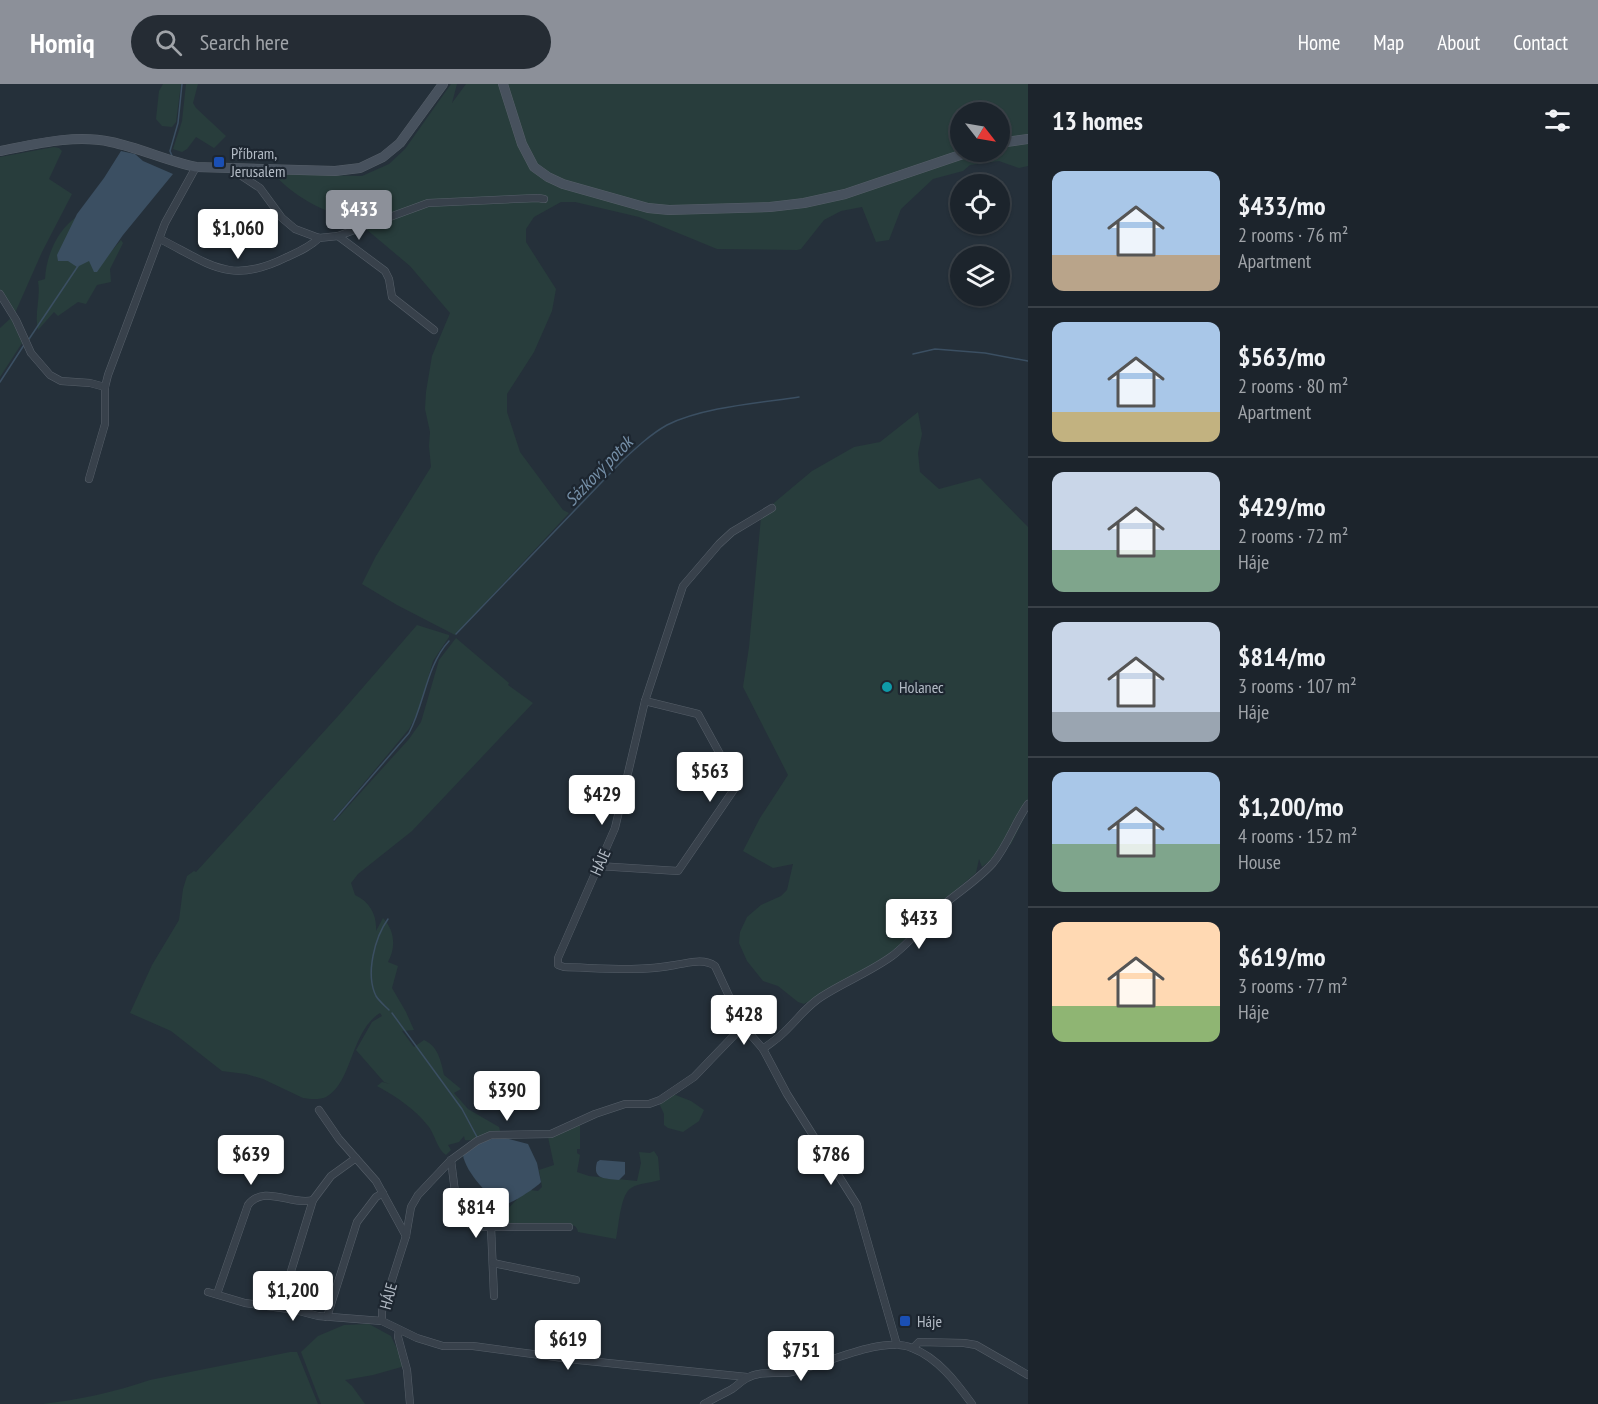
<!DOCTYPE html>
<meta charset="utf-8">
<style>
body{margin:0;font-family:"PT Sans Narrow",sans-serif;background:#252c34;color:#f1f3f6;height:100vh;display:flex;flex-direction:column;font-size:22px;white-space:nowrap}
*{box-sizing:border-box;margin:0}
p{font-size:20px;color:#a0a4a9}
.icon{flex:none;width:33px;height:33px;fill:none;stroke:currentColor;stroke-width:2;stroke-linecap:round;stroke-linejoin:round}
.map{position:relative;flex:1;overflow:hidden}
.sheet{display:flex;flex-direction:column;background:#1c242c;width:570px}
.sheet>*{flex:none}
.needle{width:39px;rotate:121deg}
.fabs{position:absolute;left:950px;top:18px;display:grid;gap:12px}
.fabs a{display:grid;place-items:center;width:60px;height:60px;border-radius:50%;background:#1c242c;box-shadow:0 2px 4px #0004,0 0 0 2px #3a4148;font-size:30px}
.price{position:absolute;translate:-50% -51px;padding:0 14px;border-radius:6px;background:#fff;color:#222;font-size:20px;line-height:39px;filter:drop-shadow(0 2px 3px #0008)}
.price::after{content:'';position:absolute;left:50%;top:36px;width:18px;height:14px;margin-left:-9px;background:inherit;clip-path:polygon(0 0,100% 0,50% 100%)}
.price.selected{background:#8c9099;color:#fff}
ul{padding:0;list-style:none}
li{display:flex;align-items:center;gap:18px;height:150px;padding:0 24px}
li+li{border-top:2px solid #3a4148}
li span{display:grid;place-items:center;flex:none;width:168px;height:120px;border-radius:12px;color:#555}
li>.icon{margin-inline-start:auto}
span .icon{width:72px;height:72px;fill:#fffc;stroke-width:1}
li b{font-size:26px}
h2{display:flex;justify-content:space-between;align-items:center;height:72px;padding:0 24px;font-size:26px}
header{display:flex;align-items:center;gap:36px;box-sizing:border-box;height:84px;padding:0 30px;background:#8c9099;color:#fff}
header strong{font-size:28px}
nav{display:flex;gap:33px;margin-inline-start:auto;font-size:21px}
.search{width:420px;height:54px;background:#252c34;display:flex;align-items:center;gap:15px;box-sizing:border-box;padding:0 21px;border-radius:33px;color:#a0a4a9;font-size:22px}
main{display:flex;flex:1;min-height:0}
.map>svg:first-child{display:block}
.green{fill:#283d3c;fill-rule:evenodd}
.water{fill:#3b4f62}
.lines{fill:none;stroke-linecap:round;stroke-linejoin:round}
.stream{stroke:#3b4f62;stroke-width:1.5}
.street-casing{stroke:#565f69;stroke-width:8}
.secondary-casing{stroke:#565f69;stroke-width:10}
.street{stroke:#38414b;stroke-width:7}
.secondary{stroke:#47515d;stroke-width:9}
.transit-dot{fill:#1a4fb4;stroke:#1d2630;stroke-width:2}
.culture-dot{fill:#0f9aa8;stroke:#1d2630;stroke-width:2}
.labels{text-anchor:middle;stroke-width:4.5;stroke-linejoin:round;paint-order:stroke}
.poi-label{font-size:16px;fill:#b4bcc6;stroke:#1d2630;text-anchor:start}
.street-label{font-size:16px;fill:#b4bcc6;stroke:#1d2630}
.water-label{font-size:18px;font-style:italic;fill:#7690a8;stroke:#1d2630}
</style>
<header>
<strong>Homiq</strong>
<div class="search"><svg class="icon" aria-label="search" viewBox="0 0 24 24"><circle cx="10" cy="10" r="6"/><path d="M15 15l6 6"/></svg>Search here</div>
<nav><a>Home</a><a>Map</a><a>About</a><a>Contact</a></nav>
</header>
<main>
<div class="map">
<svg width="1028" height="1320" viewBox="0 0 1028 1320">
<rect width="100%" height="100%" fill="#25303a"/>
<g class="green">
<polygon points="163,0 181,0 176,38 172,43 162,42 156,35 159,7"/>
<polygon points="186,0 198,0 193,19 196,24 226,52 214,64 196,53 187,65 182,68 173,65 182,37"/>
<path d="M451,0H457L452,19L466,0H1028V82L1019,84L999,77L970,81L963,87L933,95L901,125L889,156L876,158L862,123L841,127L824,136L801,165L797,166L717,165L639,133L575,118H561L534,133L526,145V158L556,205L552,227L534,268L507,310V328L520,368L563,426L569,429L455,551L397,521L362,500L376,472L431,383L429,362L430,348L425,325L426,308L432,272L450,229L410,182L366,145C365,131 371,124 379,113C367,120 349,128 335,128C320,128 285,104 276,92L279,90L362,92L389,80L405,65ZM960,28H999V68H960Z"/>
<polygon points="54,63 59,64 62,67 49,95 72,110 42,168 15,229 0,207 0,73"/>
<path d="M78,132L92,174L98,183L121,156L123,159L110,185L111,198L97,201L86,220L78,218L58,232L54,228L38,246C34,229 41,214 38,197L45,195C46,172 58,144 78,132Z"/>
<polygon points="11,234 22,259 0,293 0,244"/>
<polygon points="918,328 922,350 918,369 920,388 939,405 980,394 1028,443 1028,726 1011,760 982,783 979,775 976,789 944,816 893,867 866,885 804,920 798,918 778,902 763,897 747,877 739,859 740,848 747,833 761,821 781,812 787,806 793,780 773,784 743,767 760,734 788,691 743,603 749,563 761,433 775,418 812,387 854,363 880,358"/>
<path d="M417,541L449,551V553L433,577L419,626L409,645L333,736L334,738L409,655L421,638L439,576L456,554L509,599L508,601L533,619L412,747L358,790L351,799L355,811C370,818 377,831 376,847L383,834C395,847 396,863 388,878L398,882L392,904L406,928L414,946L402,947L414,963L424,956C438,962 441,977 444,991L461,1005L454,1009L468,1025L499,1043L500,1047C489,1049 474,1058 465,1056L464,1052L459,1058L448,1061L451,1066L446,1071C437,1065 435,1051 429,1043C415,1025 397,1013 377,1002L382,998L390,1000L384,998L356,966L372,938L382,932L380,929C350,948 353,998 326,1013C320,1016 309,1015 303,1014L263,995L246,990L222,987L171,947L130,929L152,881L179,836L183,805L187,792L194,787L196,788L339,631Z"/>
<polygon points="673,1010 691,1017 704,1026 699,1037 683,1048 668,1044 664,1041 664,1030 659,1019"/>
<path d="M580,1038V1065H577V1069L580,1071L577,1088L589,1092L637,1097L641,1079L639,1068L650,1069L654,1067L658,1073L660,1096C651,1099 639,1099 631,1104C620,1111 619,1142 616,1155L578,1148C577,1144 576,1142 572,1141C562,1136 442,1157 474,1119C486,1117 492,1128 504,1129L522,1110L530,1106L538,1107L542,1103L539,1086L554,1081L548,1053Z"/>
<polygon points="369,1240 391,1252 405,1282 373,1291 345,1296 352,1302 365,1320 321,1320 301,1268 318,1252 344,1241"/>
<path d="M290,1268H297L318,1320H42C79,1316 115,1308 150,1296Z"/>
</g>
<g class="water">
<polygon points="121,67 135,70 143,77 173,90 123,151 97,188 94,188 89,177 77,183 68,177 58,177 57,171 77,130 104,94"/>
<path d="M501,1053L528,1060L537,1079L541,1098C536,1104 515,1117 507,1120C491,1118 465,1087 463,1071L479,1058Z"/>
<path d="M600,1076L625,1078V1090L619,1096C605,1094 592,1096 597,1078Z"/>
</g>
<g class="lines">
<g class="stream">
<polyline points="172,72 170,67 178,39 182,0"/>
<polyline points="29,255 78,182"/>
<polyline points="913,270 935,265 985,269 1028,277"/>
<polyline points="0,298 24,261"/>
<path d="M456,550L623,376C637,363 651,350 667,341C703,323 759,319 799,313"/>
<path d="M334,736L409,649C425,619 426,582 449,557"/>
<path d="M388,835C375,853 365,890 376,912C379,917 385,922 389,926"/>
<polyline points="392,929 462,1025 477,1053"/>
</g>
<g class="street-casing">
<g id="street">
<polyline points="231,85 260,104 282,134 295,145 319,154 338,152 385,187 389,195 392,213 434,246"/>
<polyline points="338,152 428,119 538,114 544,115"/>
<path d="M160,155C210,180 230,202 287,173C298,168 310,163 319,154"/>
<polyline points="0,210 16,236 31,269 50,291 61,297 90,299 105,303"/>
<polyline points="89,395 105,340 105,303 108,291 165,139 196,83"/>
<path d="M772,424L732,448L719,460L683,502L645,617L615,744L558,874V881L564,883C601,884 638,888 675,881C689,879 703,874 715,882L743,942L763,965L787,1010L857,1121L897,1261"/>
<polyline points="598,782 678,787 737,701 698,630 645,617"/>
<path d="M763,965C769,960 776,956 781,951C795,939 805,923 821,913C844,898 870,888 892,872C911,858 924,839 941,823C958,808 978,796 993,779C1008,761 1015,738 1028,720"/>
<polyline points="319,1026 339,1055 376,1097 406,1152"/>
<polyline points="451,1076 455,1108 469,1140 475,1143 569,1143"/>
<polyline points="491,1143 494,1212"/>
<polyline points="493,1179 576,1196"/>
<polyline points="208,1208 245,1219 295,1226 318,1232 382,1237 417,1254 443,1262 473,1262 578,1276 747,1293"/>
<path d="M217,1210L248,1121C264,1100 292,1122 313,1116L331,1092L356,1074"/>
<polyline points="280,1223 313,1116"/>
<polyline points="327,1233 357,1138 376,1113 383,1109"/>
<polyline points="382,1237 382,1227 406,1152 411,1123 418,1111 451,1076 477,1057 491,1051 551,1050 595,1030 625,1020 649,1020 660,1016 694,993 743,942"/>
<polyline points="399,1246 398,1253 407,1286 410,1320"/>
<polyline points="913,1264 919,1258 964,1259 976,1261 1028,1291"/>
<path d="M704,1320C713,1315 723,1310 732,1305C737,1302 741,1297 747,1294C760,1286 777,1291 792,1288C824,1281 882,1251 912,1264C938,1274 956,1298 972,1320"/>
</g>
</g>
<g class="secondary-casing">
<g id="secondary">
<polyline points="503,0 522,60 534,83 548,93 563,100 648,124 669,126 770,123 804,119 845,110 969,68"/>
<polyline points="999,59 1028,55"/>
<path d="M0,67C36,60 75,50 111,58C140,64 167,77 196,83L335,87L360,84L383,73L400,59L443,0"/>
</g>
</g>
<use href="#street" class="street"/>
<use href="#secondary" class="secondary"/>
</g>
<g class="transit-dot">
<rect x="213" y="72" width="12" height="12" rx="3"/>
<rect x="899" y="1231" width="12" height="12" rx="3"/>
</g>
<circle class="culture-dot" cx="887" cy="603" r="6"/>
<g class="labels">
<g class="poi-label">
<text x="231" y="75">Příbram,<tspan x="231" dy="18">Jerusalem</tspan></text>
<text x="899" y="609">Holanec</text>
<text x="917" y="1243">Háje</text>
</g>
<g class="street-label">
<text transform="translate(600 778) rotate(-66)" y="6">HÁJE</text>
<text transform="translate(388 1212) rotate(-75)" y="6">HÁJE</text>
</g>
<g class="water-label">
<text transform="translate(599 387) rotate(-46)" y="6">Sázkový potok</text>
</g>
</g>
</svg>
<div class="fabs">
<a><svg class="needle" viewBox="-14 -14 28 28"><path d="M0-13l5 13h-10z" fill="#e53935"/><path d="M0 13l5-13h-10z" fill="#a0a4a9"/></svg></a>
<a><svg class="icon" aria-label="locate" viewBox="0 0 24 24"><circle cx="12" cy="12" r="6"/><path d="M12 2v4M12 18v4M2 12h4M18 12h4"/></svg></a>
<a><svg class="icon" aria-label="layers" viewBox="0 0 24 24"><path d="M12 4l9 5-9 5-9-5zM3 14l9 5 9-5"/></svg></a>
</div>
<b class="price selected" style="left:359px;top:157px">$433</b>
<b class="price" style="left:238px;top:176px">$1,060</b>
<b class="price" style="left:710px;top:719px">$563</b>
<b class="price" style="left:602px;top:742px">$429</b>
<b class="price" style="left:919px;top:866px">$433</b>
<b class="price" style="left:744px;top:962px">$428</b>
<b class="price" style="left:507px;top:1038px">$390</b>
<b class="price" style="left:251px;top:1102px">$639</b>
<b class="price" style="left:831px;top:1102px">$786</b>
<b class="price" style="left:476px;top:1155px">$814</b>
<b class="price" style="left:293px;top:1238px">$1,200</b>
<b class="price" style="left:568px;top:1287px">$619</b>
<b class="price" style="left:801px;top:1298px">$751</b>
</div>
<section class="sheet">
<h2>13 homes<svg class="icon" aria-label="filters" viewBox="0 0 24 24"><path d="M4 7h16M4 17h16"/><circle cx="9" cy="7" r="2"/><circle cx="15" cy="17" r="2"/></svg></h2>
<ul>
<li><span style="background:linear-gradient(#a9c7e8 70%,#b9a48a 0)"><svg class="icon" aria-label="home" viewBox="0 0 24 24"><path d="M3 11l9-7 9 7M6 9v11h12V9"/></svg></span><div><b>$433/mo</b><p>2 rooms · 76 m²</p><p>Apartment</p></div></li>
<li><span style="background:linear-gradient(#a9c7e8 75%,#c2b280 0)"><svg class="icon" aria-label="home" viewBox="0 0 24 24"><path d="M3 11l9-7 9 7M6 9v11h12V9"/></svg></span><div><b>$563/mo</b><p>2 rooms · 80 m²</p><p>Apartment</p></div></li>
<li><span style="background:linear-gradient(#c9d6e8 65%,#7fa58c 0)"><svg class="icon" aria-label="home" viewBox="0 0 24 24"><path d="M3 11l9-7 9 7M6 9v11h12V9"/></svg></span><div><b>$429/mo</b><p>2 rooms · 72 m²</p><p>Háje</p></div></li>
<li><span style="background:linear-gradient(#c9d6e8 75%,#9aa5b1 0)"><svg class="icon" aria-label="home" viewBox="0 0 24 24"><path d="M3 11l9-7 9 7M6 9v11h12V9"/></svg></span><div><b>$814/mo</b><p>3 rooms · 107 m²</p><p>Háje</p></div></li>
<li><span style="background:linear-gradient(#a9c7e8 60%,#7fa58c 0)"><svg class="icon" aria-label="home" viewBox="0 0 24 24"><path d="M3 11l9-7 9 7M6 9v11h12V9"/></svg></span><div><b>$1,200/mo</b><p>4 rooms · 152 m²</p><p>House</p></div></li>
<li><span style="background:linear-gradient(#ffd9b3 70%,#8fb573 0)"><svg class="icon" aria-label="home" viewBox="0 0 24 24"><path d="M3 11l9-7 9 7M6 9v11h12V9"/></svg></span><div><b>$619/mo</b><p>3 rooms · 77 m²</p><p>Háje</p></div></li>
</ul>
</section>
</main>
